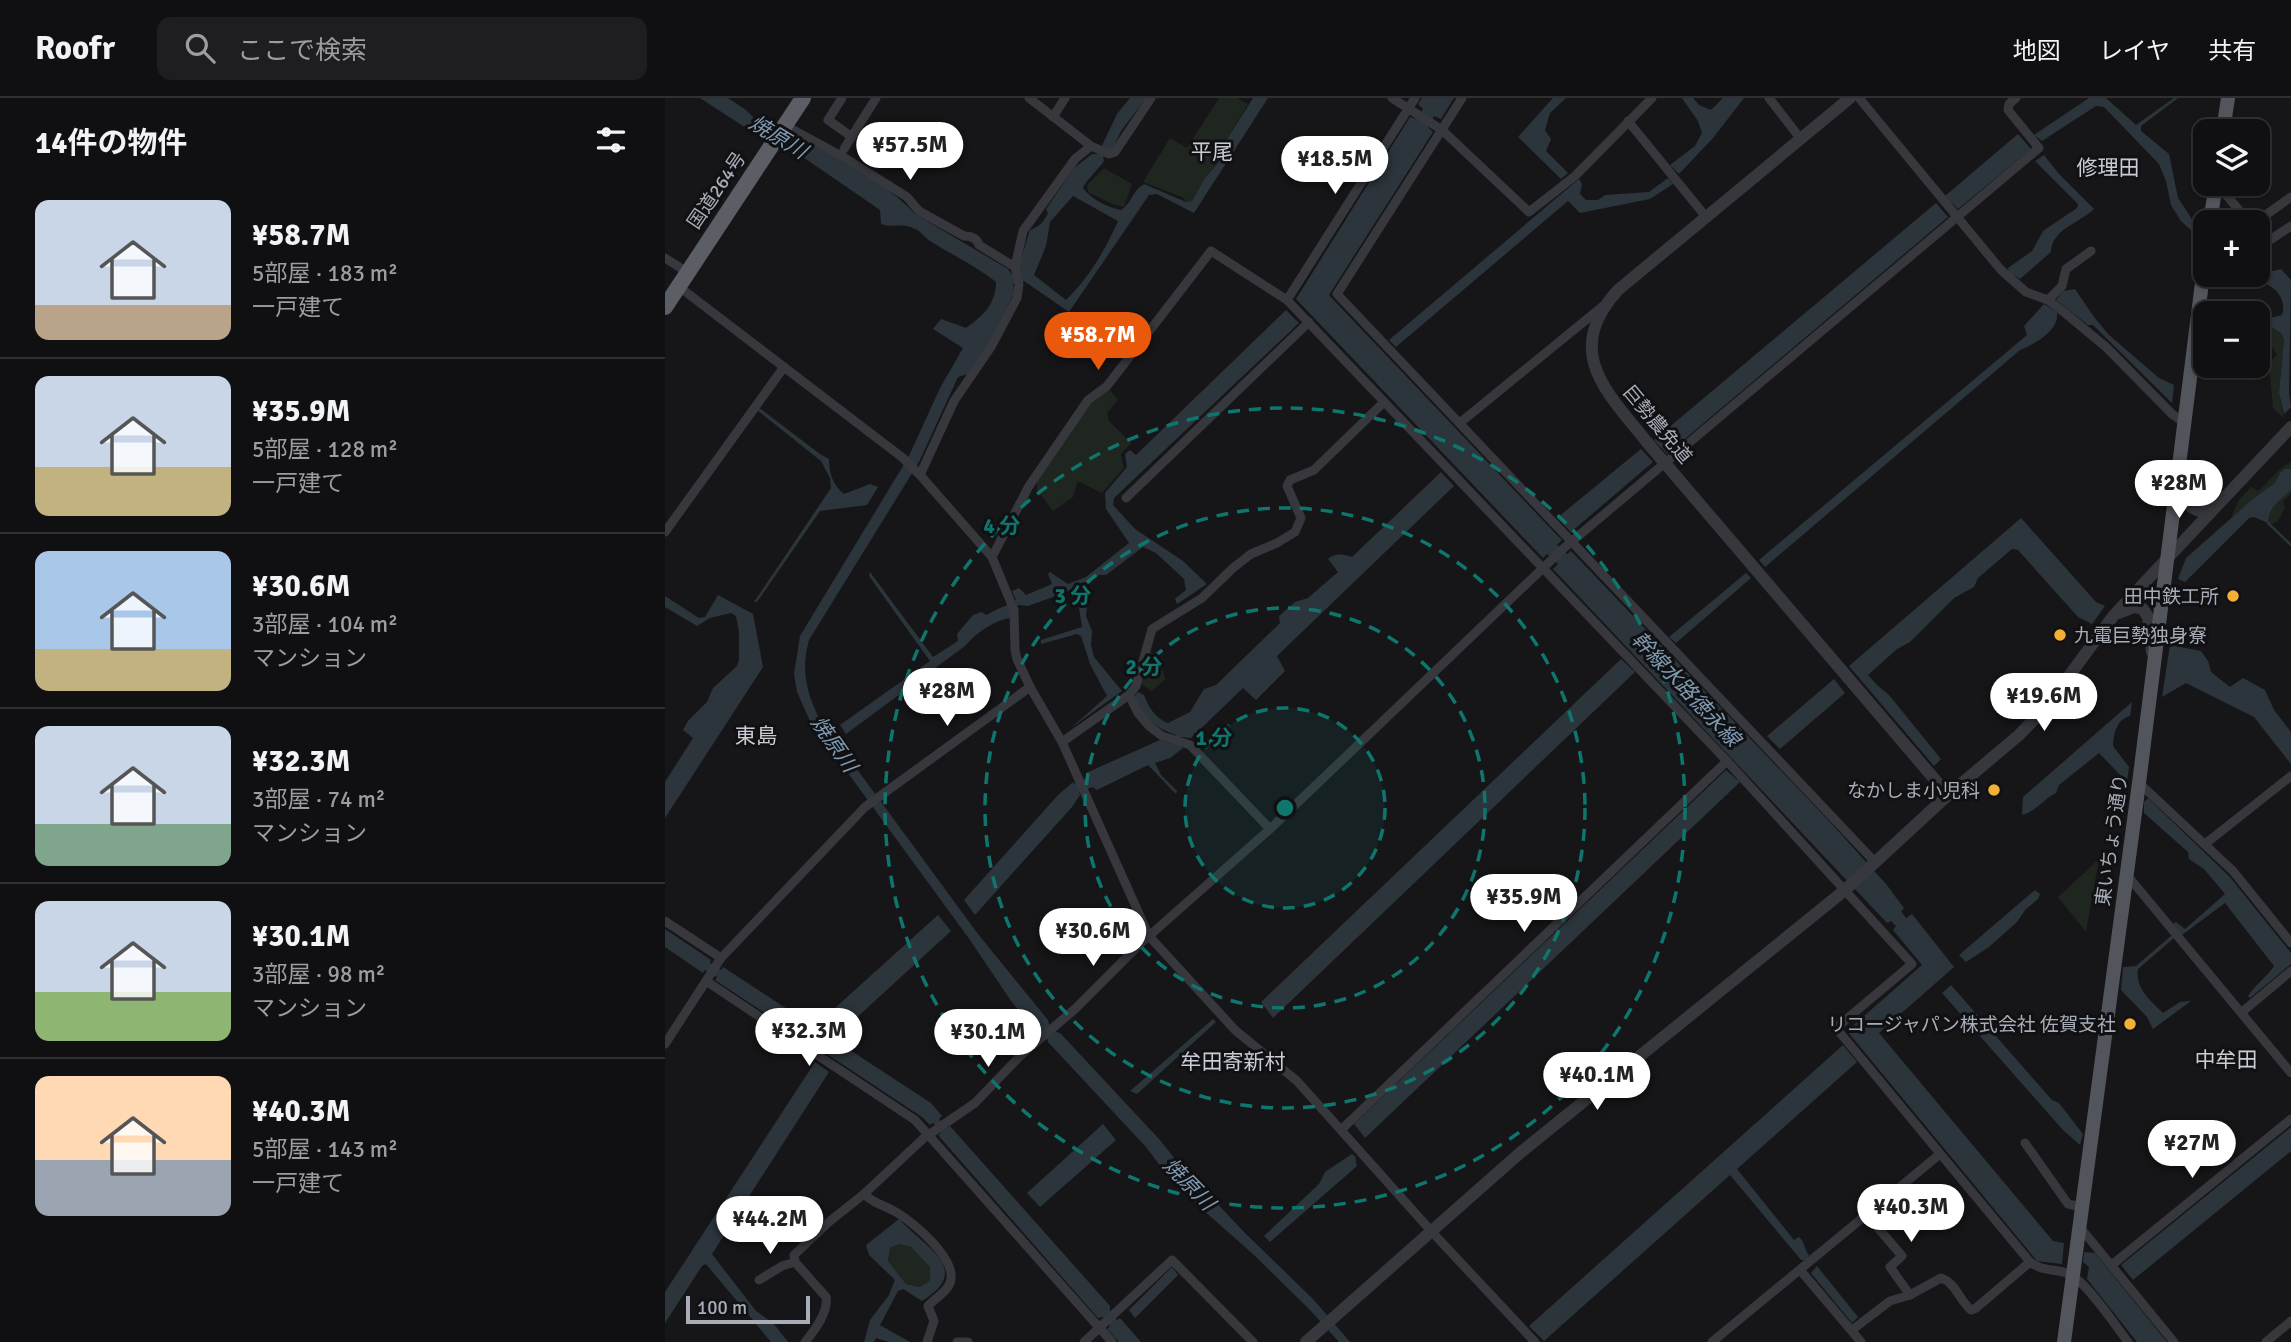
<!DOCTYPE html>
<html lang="ja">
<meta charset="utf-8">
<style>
body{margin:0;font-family:Signika,"Noto Sans JP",sans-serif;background:#1e1e20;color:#f1f3f6;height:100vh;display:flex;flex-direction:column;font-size:26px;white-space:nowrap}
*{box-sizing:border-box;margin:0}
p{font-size:23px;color:#9c9d9f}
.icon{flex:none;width:38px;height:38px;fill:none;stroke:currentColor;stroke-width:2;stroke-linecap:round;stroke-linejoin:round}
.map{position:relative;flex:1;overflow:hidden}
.drawer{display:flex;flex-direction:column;background:#101012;width:665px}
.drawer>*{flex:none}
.fabs{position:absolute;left:1528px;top:21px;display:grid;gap:14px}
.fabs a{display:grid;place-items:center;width:77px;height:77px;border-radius:14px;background:#101012;box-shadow:0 2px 5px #0004,0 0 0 2px #303032;font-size:35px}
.scale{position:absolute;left:21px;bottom:18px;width:124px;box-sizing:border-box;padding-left:7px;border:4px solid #a8adb8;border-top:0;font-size:19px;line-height:24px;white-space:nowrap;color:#a8adb8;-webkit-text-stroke:5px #111113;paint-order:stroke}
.price{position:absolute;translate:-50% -60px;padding:0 16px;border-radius:24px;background:#fff;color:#222;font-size:23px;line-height:46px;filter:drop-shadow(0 2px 4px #0008)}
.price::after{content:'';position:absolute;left:50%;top:42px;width:21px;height:16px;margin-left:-10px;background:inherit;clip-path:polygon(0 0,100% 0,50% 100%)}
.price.current{background:#ea580c;color:#fff}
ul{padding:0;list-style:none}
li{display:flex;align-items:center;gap:21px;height:175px;padding:0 35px}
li+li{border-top:2px solid #303032}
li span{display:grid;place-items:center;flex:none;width:196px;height:140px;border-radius:14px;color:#555}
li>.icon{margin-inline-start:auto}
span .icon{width:84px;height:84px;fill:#fffc;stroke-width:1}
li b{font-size:30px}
h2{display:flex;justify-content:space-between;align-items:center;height:84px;padding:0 35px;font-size:30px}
header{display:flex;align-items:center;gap:42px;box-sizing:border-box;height:98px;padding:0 35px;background:#101012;border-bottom:2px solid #303032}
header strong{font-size:33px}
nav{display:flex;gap:38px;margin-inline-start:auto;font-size:24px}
.search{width:490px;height:63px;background:#1e1e20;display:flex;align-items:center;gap:18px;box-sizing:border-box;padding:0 24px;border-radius:14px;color:#9c9d9f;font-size:26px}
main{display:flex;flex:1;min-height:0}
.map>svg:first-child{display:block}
.green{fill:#1e261f}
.water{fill:#2c353c;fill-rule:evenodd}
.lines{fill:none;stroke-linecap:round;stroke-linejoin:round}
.stream{stroke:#2c353c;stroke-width:2.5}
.minor{stroke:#37383d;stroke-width:9}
.tertiary{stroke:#37383d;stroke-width:12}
.primary{stroke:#53555c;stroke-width:14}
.trunk{stroke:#5b5e65;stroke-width:16}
.ring{fill:none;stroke:#0f766e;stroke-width:3.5;stroke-dasharray:12 9}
.poi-dot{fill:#f2b134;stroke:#111113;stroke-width:2.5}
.labels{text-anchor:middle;stroke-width:6;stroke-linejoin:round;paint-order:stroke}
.street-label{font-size:19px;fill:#a8adb8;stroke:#111113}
.poi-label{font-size:19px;fill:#a8adb8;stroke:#111113;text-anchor:end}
.water-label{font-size:21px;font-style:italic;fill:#7f9bb3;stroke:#111113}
.neighbourhood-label{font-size:21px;fill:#c9ccd4;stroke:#111113}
.centre{fill:#0f766e;stroke:#111113;stroke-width:3.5}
.ring-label{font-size:21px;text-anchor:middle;font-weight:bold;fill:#0f766e;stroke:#111113;stroke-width:6;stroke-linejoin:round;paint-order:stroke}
</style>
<header>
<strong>Roofr</strong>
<div class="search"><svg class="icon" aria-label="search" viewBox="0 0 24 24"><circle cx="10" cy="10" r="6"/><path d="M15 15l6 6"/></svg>ここで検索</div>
<nav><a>地図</a><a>レイヤ</a><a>共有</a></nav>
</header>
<main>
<section class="drawer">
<h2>14件の物件<svg class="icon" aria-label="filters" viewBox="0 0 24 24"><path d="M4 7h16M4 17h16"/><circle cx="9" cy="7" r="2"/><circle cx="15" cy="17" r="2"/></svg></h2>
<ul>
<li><span style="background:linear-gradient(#c9d6e8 75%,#b9a48a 0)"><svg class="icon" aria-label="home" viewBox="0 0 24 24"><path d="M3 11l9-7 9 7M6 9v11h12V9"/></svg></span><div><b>¥58.7M</b><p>5部屋 · 183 m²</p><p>一戸建て</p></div></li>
<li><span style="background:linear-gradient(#c9d6e8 65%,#c2b280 0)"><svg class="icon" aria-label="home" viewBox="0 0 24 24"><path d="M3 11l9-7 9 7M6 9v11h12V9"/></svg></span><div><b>¥35.9M</b><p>5部屋 · 128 m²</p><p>一戸建て</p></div></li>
<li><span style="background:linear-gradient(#a9c7e8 70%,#c2b280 0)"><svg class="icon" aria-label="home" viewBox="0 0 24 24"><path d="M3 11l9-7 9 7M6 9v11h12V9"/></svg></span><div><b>¥30.6M</b><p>3部屋 · 104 m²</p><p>マンション</p></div></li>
<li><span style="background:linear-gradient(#c9d6e8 70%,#7fa58c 0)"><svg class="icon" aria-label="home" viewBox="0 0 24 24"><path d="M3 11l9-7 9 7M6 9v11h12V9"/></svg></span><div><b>¥32.3M</b><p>3部屋 · 74 m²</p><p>マンション</p></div></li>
<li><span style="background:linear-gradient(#c9d6e8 65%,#8fb573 0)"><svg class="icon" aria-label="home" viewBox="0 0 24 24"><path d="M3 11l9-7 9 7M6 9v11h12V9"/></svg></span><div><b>¥30.1M</b><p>3部屋 · 98 m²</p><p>マンション</p></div></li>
<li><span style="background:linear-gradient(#ffd9b3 60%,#9aa5b1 0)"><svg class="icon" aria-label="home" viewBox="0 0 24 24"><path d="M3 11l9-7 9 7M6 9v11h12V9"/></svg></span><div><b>¥40.3M</b><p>5部屋 · 143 m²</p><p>一戸建て</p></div></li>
</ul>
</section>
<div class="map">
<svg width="1626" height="1244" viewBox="0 0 1626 1244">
<rect width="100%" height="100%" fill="#161618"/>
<g class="green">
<polygon points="554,0 572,0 583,6 557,49 554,64 540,80 527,103 521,104 519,100 478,84 505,40 522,50"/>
<polygon points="439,70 467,86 459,109 447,106 423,94 422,87"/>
<polygon points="1605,228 1616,235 1619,242 1614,295 1619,320 1608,310 1605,277 1601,267 1612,257 1600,238 1593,240 1593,232"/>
<polygon points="444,291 453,302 442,315 444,323 466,345 456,356 459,370 437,395 413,383 408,399 388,413 372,392 372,381 425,303"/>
<path d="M1626,364V396L1618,403L1620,410L1613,423L1605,427L1595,417L1585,415L1574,424L1567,417L1574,402L1586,389L1593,393C1606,382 1610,373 1626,364Z"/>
<polygon points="485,553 495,563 500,581 487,593 475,585"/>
<polygon points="1434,761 1421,834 1393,799"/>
<polygon points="234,1146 246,1149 265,1169 265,1183 254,1189 241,1186 223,1163 225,1150"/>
</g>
<g class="water">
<path d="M35,0H63L81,12L89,20L120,37L123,34C161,55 222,84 250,116L343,171L349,179L356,177L354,168L365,132C374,129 379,124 383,115L381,111L409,70L427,56H433L452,16L465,0H481L456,33L448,50L438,59L439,63C434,71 420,83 418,90C427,102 442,109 456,112C467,105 467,93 479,86L521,104L527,103L540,80L554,64L557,49L588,0H603L529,115L492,96L484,97L404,214L359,183L348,186L349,195L327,240L307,271L303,276L293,279L254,364L144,542C136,570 141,593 153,618L313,836L383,922C384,930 390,933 396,936L495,1042L510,1061L579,1134L648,1201L685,1244H674L644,1211L589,1157L537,1111L499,1073L481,1049L383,944L382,939L376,932L369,931L346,903L305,842L145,623L132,594L129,576L135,538L244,358L275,290L298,250L268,231L276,221L301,230C318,218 331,206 331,184C311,168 287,157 265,143C259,139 255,132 248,130C237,125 227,130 216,126L215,112L138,59L104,39L78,28ZM408,98L453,123C441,151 423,181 401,202L369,177L381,148L385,124Z"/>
<polygon points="757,0 789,0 776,21 769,18 763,29 768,34 664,197 889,434 897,442 892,447 902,456 906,453 1165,724 1221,786 1239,810 1236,813 1241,820 1247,816 1289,869 1214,935 1388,1143 1399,1145 1397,1166 1372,1163 1182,933 1257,867 1228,832 1231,828 1226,823 1222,825 888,471 893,466 882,456 878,460 631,201 745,19 752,21 758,11 753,6"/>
<polygon points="888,0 901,0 885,15 880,32 886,41 881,53 903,75 896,81 853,39"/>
<polygon points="1017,0 1028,0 1034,7 1046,12 1058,0 1079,0 1048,40 1014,76 1005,67 1030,48 1037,35 1033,23"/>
<polygon points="1424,0 1441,0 1471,27 1509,0 1513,0 1476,28 1476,33 1504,56 1513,100 1536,135 1534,153 1531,153 1531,137 1516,123 1506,107 1501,83 1494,66 1439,9 1431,8 1377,43 1369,37"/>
<polygon points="1353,36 1366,51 1293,111 1280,98"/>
<path d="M1379,57L1394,76L1429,111C1413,126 1387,131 1386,154L1355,181L1344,174L1343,170L1367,153L1378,133L1412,110L1413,106L1370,63Z"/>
<polygon points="1003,80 1008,86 985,101 915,115 903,103 731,249 724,242 914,81 917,86 915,96 921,102 933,102 940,97 984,94"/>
<polygon points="1271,105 1283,119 1002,356 989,342"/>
<path d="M1616,171L1626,182L1624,295L1626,309L1619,316L1614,295L1619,242L1616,235L1605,228L1592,232L1593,223L1617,217C1623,199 1606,183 1589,184C1582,184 1584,186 1578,184C1573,183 1567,179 1562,177H1592Z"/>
<polygon points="1410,191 1429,219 1444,237 1494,280 1509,287 1507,305 1428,227 1423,227 1391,202 1398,193"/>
<path d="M1379,206L1392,214C1395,232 1370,246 1355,252L1100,469L1094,462L1362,237L1359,228Z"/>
<path d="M621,212L634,225L449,400L448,407L470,431L518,463L542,486L512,506L510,501L521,492L519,481L491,455L478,449L441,477H434L417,491L422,508L421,518L427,533L426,547L429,559L457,593L406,630L442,598L425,566L416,538L412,536L376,546V542L417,529L413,504L409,497L402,494L363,508L354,507L345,512V520C328,523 311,535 300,548L181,636L175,627L265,563L204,478L205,474L268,559L293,543L292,536L308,517L316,514L322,517C332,510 341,509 351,502L347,493L354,490L361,497L387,486L383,476L385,474L403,486L421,479L464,445L441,411L440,395L462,369L460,356L465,352L471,357Z"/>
<path d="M93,309L155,356L164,361C164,376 168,387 179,396L205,386L213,389L202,407L155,413L92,504H89L166,390L165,380L156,363L92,312Z"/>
<polygon points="976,351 988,364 906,434 892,420"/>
<path d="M1620,371H1626V392C1615,402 1603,409 1603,425L1589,419L1584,420L1520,484L1513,481L1521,460L1588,401L1610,385L1616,374Z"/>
<path d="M776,374L789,388L612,558L620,573L591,602L578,590L526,640L515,639L511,646L518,650L505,660L490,665L496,677L512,693L511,696L483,667L432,692L427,689L414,694L415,697L407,709L310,817L299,802L393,697L408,684L409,686L422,680L421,675L495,642L507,646L511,637C493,630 470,619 470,597L473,594L479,597C484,610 490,620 503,625L525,614L539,591L551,587L615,525L614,518L630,504L643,500L673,474L663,461C670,455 678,456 687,459Z"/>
<polygon points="1356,420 1431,504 1440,508 1427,526 1413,519 1353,452 1347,451 1313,480 1309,489 1289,500 1245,544 1232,551 1203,577 1212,587 1224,597 1276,661 1269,668 1184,568"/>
<polygon points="1081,475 1086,480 1011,545 1004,539"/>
<polygon points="53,497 88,516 98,569 0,720 0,684 28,640 18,632 23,623 42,604 48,590 72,568 74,562 74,534 71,518 66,515 45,520 32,528 0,509 0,498 34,520 40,519"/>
<polygon points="1505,547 1536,553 1543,563 1546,574 1565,589 1578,580 1600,592 1609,612 1626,634 1626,666 1589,619 1521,585 1497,599"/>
<polygon points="956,561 970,574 608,920 596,904"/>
<polygon points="1169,581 1180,595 1115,651 1102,638"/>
<path d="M1467,604L1465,618C1451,622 1449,635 1448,648L1464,669L1462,684L1434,655L1394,687L1391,695C1379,701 1370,714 1357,717L1358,699Z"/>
<polygon points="1061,672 1075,684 700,1040 689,1026"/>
<path d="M1483,700L1564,778L1626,855V866L1585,900L1583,898C1590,887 1601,880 1609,868L1560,805L1517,837L1508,826L1511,824L1520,831L1560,796L1539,771L1524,761L1523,754L1479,715V704Z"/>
<polygon points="1370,792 1375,796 1373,801 1360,812 1352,824 1324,849 1301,864 1294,857"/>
<polygon points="273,817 286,833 176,934 160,919"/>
<polygon points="0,831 46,862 45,865 56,872 58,869 266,1005 277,1018 274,1021 282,1030 285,1028 445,1208 445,1213 452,1222 455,1220 476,1244 454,1244 442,1231 445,1228 438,1219 433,1220 273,1037 276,1035 268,1025 265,1027 257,1019 50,882 52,879 40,872 38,875 0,849"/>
<path d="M1507,837L1509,840L1473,871C1470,891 1485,902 1498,915L1515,904L1526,903L1488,931L1482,919L1456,892L1458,869L1471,868Z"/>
<polygon points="1286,887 1387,1002 1394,1005 1418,1036 1415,1047 1398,1032 1277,895"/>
<polygon points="548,921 551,924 472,996 465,993"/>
<path d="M1178,947L1192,964L1072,1071L1129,1142L1134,1139C1140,1144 1139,1151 1144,1157L1142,1162H1136L1065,1077L879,1243L864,1228Z"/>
<polygon points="150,964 164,974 47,1156 91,1213 109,1226 123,1244 106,1244 41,1166 37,1168 0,1225 0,1194"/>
<polygon points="438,1026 451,1042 375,1109 362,1095"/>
<polygon points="1626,1029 1626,1053 1468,1182 1456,1167"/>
<polygon points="687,1056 690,1058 692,1068 605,1144 599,1138 654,1086 660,1074"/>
<path d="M234,1121C260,1150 309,1171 257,1203L238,1191L233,1193L215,1227L245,1244H224L211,1240L209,1244H199L205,1222L224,1197L230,1182L204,1157L201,1147ZM234,1146L246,1149L265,1169V1183L254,1189L241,1186L223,1163L225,1150Z"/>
<polygon points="1419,1154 1430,1155 1502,1244 1472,1244 1422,1181 1424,1169 1418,1164"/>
<polygon points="1152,1168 1193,1219 1187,1225 1146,1175"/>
<polygon points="507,1169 513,1177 470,1220 464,1212"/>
</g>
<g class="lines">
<polyline class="stream" points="1603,425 1626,447"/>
<g class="minor">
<polyline points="177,0 163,22 187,39"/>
<polyline points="364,0 426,48"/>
<polyline points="727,0 777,32 864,114 910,78 987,0"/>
<polyline points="797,0 672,196 1210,764"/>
<polyline points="1104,0 1135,40"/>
<polyline points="1194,0 1336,172 1361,194 1383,202 1400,215 1441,249 1507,316 1518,324"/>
<polyline points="388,19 400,0"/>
<polyline points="963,23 1041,119"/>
<path d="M119,27L180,60L242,99L254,113L299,138C306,138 312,140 314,147L350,169"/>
<polyline points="179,51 211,0"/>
<polyline points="1552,86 1584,124"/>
<polyline points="1591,124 1626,99"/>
<polyline points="1592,134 1602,144 1626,128"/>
<polyline points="0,160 22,174"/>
<polyline points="13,188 238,360 255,377 327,459"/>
<polyline points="622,202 750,0"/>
<polyline points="1383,202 1397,188 1401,171 1426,153"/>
<polyline points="796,324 938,208"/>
<polyline points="255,377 289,303 326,249 352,200 354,186 350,169 358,133 410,61 426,48 444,56 450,54 486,0"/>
<polyline points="461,400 644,224"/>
<polyline points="0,434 119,269"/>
<polyline points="397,644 464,597"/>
<polyline points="1474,685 1568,773 1626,845"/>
<polyline points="605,731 525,647 497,638 484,628 473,615 464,597 471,588 487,531 537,500 568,470 586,456 612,445 630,434 636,420 622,388 625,382 649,372 719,304"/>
<polyline points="1540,746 1626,678"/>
<polyline points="1462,777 1626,975"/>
<polyline points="0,823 56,860"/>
<polyline points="41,883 250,1022 447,1244"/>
<polyline points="1577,914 1626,873"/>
<polyline points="0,946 56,860 200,709 365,589"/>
<polyline points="677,1031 1062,663"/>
<polyline points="1360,1045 1403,1106 1417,1109"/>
<path d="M199,1096C208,1105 216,1106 227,1112C246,1121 294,1162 285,1185C281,1195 270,1200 263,1208L269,1223L262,1244"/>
<polyline points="1202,1117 1237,1158 1225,1169 1245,1197"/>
<polyline points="1414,1128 1509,1244"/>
<polyline points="1448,1166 1626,1021"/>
<polyline points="1136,1173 1196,1244"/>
<polyline points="94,1182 117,1168 130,1164"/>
<path d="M1187,1232L1225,1203L1245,1197L1276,1180C1291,1185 1294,1202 1306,1212L1311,1210L1365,1164"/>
<path d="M140,1244C149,1233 164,1214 161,1199L130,1164L129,1157L165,1123L199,1096L259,1040L310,1005L355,958L410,911L476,845L605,731L899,450L1374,50L1343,12L1344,6L1351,0"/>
<polyline points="292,1244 303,1244"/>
<polyline points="419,1244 507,1162 588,1244"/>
<path d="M870,1244L767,1134L632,983L570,932L484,838L397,644L365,589L352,561L350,552L349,512L327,459L364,388L423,302L442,288L546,153L622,202L1062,663L1247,866L1171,930L1365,1164C1377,1174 1392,1170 1406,1177C1422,1185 1451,1228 1463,1244"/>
<polyline points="1047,1244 1275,1056"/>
<polyline points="1601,1244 1626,1223"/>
</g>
<g class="tertiary">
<path d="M1185,0L953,192C898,253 940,292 981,343L1283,697"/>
<path d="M1515,381C1518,397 1518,408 1535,413L1551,406"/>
<polyline points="1454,515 1469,509 1478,511 1483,519 1487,554"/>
<polyline points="641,1244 855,1055 1180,792 1283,697 1354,637 1381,609 1449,517 1626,329"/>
</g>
<g class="primary">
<polyline points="1558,33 1563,0"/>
<polyline points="1545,124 1551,86"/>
<polyline points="1399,1244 1474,685 1540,161"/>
</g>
<polyline class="trunk" points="0,209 138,0"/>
</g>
<circle cx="620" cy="710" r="100" fill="#0f766e" fill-opacity=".12"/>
<g class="ring">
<circle cx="620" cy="710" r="100"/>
<circle cx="620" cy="710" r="200"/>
<circle cx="620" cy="710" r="300"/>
<circle cx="620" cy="710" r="400"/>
</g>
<g class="poi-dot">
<circle cx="1568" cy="498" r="7"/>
<circle cx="1395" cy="537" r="7"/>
<circle cx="1329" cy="692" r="7"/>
<circle cx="1465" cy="926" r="7"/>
</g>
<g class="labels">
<g class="street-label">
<text transform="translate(51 92) rotate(-56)" y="7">国道264号</text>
<text transform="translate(993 326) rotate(50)" y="7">巨勢農免道</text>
<text transform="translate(1446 742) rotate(-82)" y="7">東いちょう通り</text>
</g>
<g class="poi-label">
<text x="1554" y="505">田中鉄工所</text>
<text x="1409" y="544" text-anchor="start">九電巨勢独身寮</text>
<text x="1315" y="699">なかしま小児科</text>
<text x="1451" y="933">リコージャパン株式会社 佐賀支社</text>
</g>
<g class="water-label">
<text transform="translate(113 39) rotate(31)" y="7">焼原川</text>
<text transform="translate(1021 591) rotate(47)" y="7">幹線水路徳永線</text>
<text transform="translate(169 646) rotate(55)" y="7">焼原川</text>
<text transform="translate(524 1086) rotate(46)" y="7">焼原川</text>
</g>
<g class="neighbourhood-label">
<text x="547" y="61">平尾</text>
<text x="1443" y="77">修理田</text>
<text x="91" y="645">東島</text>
<text x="1561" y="969">中牟田</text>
<text x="568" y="971">牟田寄新村</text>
</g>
</g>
<circle cx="620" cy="710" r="10" class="centre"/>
<g class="ring-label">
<text x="337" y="435">4 分</text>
<text x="408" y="505">3 分</text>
<text x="479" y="576">2 分</text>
<text x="549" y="647">1 分</text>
</g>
</svg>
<div class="fabs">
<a><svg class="icon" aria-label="layers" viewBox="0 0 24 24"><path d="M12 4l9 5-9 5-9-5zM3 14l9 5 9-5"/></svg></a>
<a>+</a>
<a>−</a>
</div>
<div class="scale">100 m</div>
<b class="price" style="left:245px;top:84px">¥57.5M</b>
<b class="price" style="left:670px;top:98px">¥18.5M</b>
<b class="price current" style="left:433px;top:274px">¥58.7M</b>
<b class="price" style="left:1514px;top:422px">¥28M</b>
<b class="price" style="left:282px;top:630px">¥28M</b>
<b class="price" style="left:1379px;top:635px">¥19.6M</b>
<b class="price" style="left:859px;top:836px">¥35.9M</b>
<b class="price" style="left:428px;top:870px">¥30.6M</b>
<b class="price" style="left:144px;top:970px">¥32.3M</b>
<b class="price" style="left:323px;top:971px">¥30.1M</b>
<b class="price" style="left:932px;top:1014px">¥40.1M</b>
<b class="price" style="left:1527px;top:1082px">¥27M</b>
<b class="price" style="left:1246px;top:1146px">¥40.3M</b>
<b class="price" style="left:105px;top:1158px">¥44.2M</b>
</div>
</main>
